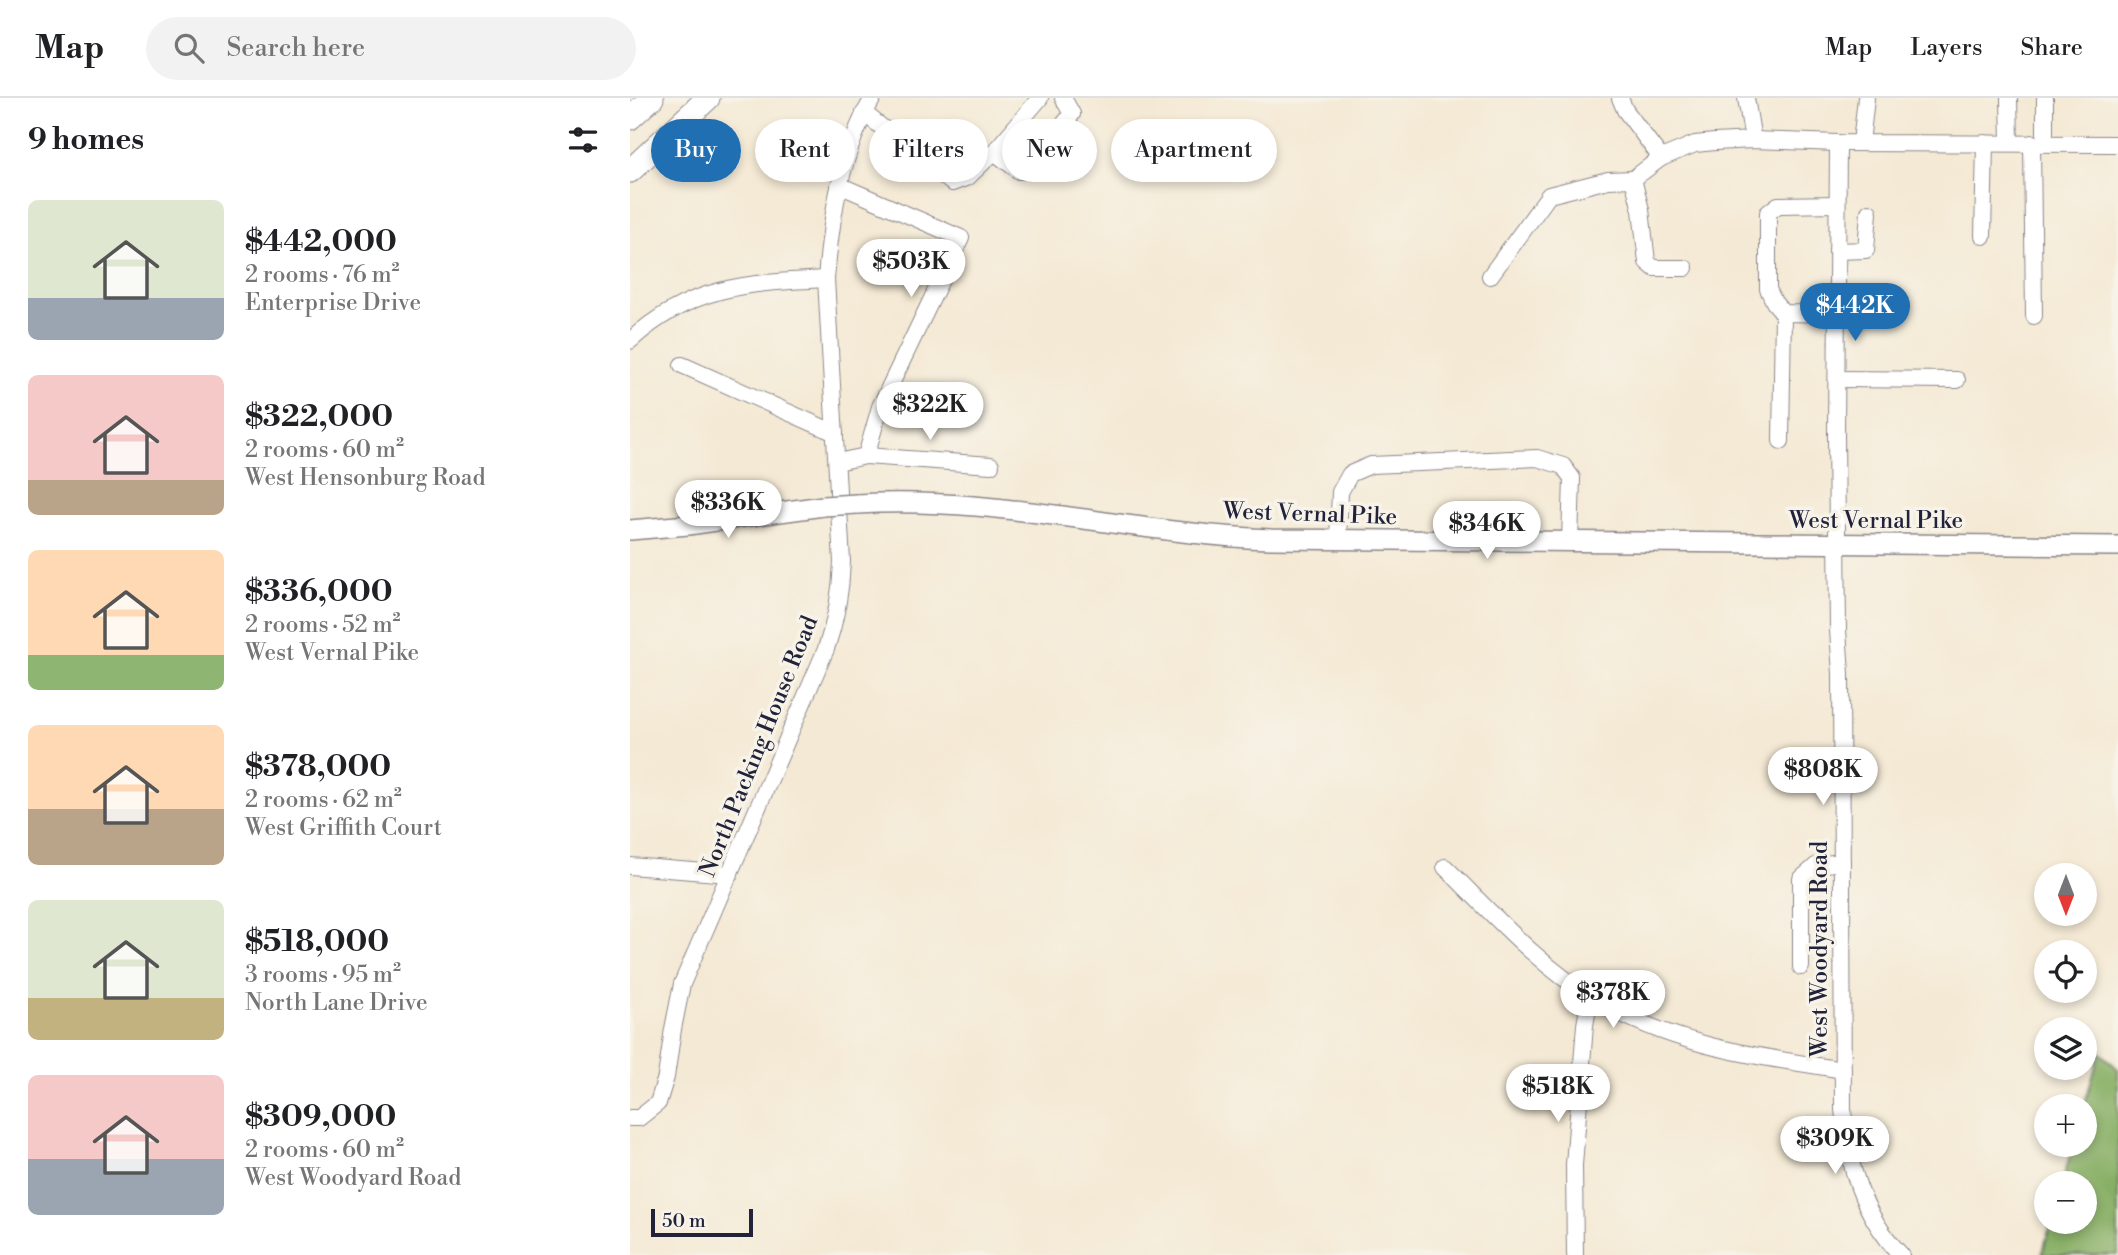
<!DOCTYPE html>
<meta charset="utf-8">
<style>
body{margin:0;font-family:"Libre Bodoni",serif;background:#f2f2f2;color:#202124;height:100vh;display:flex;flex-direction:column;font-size:26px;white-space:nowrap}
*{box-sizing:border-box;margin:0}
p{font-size:23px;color:#757577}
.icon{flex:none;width:38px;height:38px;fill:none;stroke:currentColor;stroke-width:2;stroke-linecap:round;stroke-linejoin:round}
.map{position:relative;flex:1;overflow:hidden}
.sheet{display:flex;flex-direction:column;background:#fff;width:630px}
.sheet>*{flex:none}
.guide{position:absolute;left:21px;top:21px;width:665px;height:63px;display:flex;gap:14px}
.needle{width:46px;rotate:180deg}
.tools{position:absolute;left:1404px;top:765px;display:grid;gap:14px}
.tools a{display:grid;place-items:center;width:63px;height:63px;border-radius:50%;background:#fff;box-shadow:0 4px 10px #0003;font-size:35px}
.scale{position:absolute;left:21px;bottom:18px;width:102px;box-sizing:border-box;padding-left:7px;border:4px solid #22223b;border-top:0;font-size:19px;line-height:24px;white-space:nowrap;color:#22223b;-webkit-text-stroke:5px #f7f3e8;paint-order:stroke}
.price{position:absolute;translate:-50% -60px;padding:0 16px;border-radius:24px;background:#fff;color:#222;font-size:23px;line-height:46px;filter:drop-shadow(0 2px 4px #0008)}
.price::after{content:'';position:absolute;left:50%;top:42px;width:21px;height:16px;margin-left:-10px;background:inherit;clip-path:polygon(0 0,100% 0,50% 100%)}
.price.active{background:#1f6fb2;color:#fff}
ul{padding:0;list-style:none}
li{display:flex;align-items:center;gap:21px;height:175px;padding:0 28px}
li span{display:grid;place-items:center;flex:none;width:196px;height:140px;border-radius:10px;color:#555}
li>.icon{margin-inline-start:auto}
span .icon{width:84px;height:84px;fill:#fffc;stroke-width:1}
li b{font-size:30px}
h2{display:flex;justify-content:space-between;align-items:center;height:84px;padding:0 28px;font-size:30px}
.tag{padding:0 24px;border-radius:32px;background:#fff;box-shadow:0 4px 10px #0003;font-size:24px;line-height:63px}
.tag.active{background:#1f6fb2;color:#fff}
header{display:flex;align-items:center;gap:42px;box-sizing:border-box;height:98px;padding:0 35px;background:#fff;border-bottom:2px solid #e0e0e0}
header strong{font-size:33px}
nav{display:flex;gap:38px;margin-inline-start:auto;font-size:24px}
.search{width:490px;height:63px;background:#f2f2f2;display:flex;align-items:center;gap:18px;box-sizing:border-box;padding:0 24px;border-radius:38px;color:#757577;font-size:26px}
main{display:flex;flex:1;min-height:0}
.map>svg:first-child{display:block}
.forest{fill:#87af65;stroke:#546850;stroke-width:2}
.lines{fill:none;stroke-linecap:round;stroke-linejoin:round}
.minor-casing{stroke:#8b8688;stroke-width:18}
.major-casing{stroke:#8b8688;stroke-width:22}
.highway-casing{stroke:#8b8688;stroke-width:25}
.minor{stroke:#fff;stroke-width:16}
.major{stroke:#fff;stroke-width:19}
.highway{stroke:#fff;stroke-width:23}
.major-bridge-casing{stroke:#8b8688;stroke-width:22;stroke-linecap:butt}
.major-bridge{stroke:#fff;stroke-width:19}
.labels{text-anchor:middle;stroke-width:7;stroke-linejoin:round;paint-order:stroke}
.street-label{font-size:23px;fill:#22223b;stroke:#f7f3e8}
</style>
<header>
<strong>Map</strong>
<div class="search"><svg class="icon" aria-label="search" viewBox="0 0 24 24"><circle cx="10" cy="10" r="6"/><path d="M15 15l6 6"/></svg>Search here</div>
<nav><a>Map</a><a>Layers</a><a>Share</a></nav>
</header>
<main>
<section class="sheet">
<h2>9 homes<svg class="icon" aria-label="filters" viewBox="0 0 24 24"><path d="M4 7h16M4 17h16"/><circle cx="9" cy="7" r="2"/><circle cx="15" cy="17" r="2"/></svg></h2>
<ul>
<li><span style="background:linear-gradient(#dfe7d0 70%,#9aa5b1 0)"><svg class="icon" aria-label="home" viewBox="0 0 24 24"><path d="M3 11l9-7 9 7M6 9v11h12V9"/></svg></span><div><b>$442,000</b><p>2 rooms · 76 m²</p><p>Enterprise Drive</p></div></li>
<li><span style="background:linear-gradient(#f6c9c9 75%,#b9a48a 0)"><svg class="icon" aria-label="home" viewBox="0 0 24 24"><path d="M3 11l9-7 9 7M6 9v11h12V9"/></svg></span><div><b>$322,000</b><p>2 rooms · 60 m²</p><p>West Hensonburg Road</p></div></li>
<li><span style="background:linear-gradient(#ffd9b3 75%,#8fb573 0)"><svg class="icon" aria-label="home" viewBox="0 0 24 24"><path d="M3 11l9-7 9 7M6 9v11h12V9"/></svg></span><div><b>$336,000</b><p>2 rooms · 52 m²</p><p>West Vernal Pike</p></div></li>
<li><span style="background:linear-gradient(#ffd9b3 60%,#b9a48a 0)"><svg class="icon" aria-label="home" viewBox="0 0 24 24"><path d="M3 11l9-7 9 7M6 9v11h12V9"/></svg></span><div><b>$378,000</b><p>2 rooms · 62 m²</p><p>West Griffith Court</p></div></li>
<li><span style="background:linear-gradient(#dfe7d0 70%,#c2b280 0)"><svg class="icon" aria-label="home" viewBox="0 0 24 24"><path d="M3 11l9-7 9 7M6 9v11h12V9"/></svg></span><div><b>$518,000</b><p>3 rooms · 95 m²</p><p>North Lane Drive</p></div></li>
<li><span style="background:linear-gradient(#f6c9c9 60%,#9aa5b1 0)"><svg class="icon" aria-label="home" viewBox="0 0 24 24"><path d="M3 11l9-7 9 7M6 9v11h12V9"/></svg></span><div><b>$309,000</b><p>2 rooms · 60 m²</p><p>West Woodyard Road</p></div></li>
</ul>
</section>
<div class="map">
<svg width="1488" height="1157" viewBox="0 0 1488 1157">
<rect width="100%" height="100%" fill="#f7f3e8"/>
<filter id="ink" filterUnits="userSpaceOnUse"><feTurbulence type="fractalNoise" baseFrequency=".0143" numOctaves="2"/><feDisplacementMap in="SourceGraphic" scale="14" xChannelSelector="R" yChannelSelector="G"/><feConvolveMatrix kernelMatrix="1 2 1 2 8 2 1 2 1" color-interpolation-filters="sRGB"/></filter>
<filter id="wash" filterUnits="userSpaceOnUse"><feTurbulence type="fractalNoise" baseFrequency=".00686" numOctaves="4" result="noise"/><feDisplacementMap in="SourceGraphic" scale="28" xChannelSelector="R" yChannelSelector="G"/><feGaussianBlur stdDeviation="1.57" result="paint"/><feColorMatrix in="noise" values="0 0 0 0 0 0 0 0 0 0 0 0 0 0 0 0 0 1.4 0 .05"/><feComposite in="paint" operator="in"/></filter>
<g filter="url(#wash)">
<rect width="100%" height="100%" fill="#f4e9d4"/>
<polygon class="forest" points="1470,954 1488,971 1488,1157 1412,1157 1421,1124 1454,1124 1454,1085 1432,1085 1443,1047 1454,1046 1454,1008"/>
</g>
<g filter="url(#ink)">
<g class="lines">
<g class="minor-casing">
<g id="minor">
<polyline points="990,0 995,12 1031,60"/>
<polyline points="1116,0 1123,42"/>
<polyline points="1379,0 1380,45"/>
<polyline points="1415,0 1415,45"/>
<polyline points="234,15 322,85 338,79 364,54 410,0"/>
<path d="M1208,45L1206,337L1208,532L1211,576L1213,1011C1217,1066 1232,1116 1271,1157"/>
<polyline points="1231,45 1236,0"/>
<polyline points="1402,45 1404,218"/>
<polyline points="364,54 389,73 397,72 442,16 433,0"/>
<polyline points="1003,81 1031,60 1065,46 1085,44 1123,42 1208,45 1488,46"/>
<polyline points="1003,81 1011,112 1017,164 1024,170 1055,170"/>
<polyline points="1353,138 1355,45"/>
<polyline points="1207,153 1236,152 1239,114"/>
<polyline points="860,178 919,97 978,82 1003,81"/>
<polyline points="1207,216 1153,215 1144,204 1138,191 1138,115 1148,107 1207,106"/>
<path d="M0,243C60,187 119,185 196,181C201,119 211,54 243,0"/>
<polyline points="52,267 205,335"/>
<polyline points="1207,281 1327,282"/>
<polyline points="1151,343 1153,215"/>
<polyline points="236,358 361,367"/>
<polyline points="207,364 236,358 250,309 331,140 209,87"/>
<polyline points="708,442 710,394 720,376 741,367 907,360 933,368 942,380 940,444"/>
<polyline points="0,768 100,776"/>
<path d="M815,769C861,814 907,866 963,900C1041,948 1125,958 1213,972"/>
<polyline points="1171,869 1171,781 1187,767 1212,764"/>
<path d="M0,1020H9L28,1005L36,979L43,931L52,886L196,551C206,522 211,495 212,464L196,181"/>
<polyline points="945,1157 944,1067 955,927 960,899"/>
</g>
</g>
<g class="major-casing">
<g id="major">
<path d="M227,406C367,397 502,436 641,441L1488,448"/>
<polyline points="0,432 58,427 193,408"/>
</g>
</g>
<g class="highway-casing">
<g id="highway">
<polyline points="0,20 22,0"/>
<polyline points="0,73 78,0"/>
</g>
</g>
<use href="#minor" class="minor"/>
<use href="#major" class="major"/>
<use href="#highway" class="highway"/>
<g class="major-bridge-casing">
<polyline id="major-bridge" points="193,408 227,406"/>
</g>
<use href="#major-bridge" class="major-bridge"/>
</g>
</g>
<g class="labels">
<g class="street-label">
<text transform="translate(680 415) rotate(2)" y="8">West Vernal Pike</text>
<text x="1246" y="430">West Vernal Pike</text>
<text transform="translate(128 648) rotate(-68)" y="8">North Packing House Road</text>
<text transform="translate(1189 851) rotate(-90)" y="8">West Woodyard Road</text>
</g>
</g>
</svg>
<div class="tools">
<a><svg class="needle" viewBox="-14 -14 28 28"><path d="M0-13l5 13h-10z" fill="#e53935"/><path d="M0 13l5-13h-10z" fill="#757577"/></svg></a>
<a><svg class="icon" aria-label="locate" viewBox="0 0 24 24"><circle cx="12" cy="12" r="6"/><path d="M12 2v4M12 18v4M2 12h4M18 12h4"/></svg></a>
<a><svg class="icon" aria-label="layers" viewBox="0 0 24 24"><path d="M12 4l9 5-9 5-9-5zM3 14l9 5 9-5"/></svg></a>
<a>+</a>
<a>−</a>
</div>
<div class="scale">50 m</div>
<b class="price" style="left:281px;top:201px">$503K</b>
<b class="price active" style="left:1225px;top:245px">$442K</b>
<b class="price" style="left:300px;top:344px">$322K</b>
<b class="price" style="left:98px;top:442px">$336K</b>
<b class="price" style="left:857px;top:463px">$346K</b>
<b class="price" style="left:1193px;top:709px">$808K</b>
<b class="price" style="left:983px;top:932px">$378K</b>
<b class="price" style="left:928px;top:1026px">$518K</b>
<b class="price" style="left:1205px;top:1078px">$309K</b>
<div class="guide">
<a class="tag active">Buy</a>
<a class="tag">Rent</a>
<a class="tag">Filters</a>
<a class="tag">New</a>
<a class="tag">Apartment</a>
</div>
</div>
</main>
